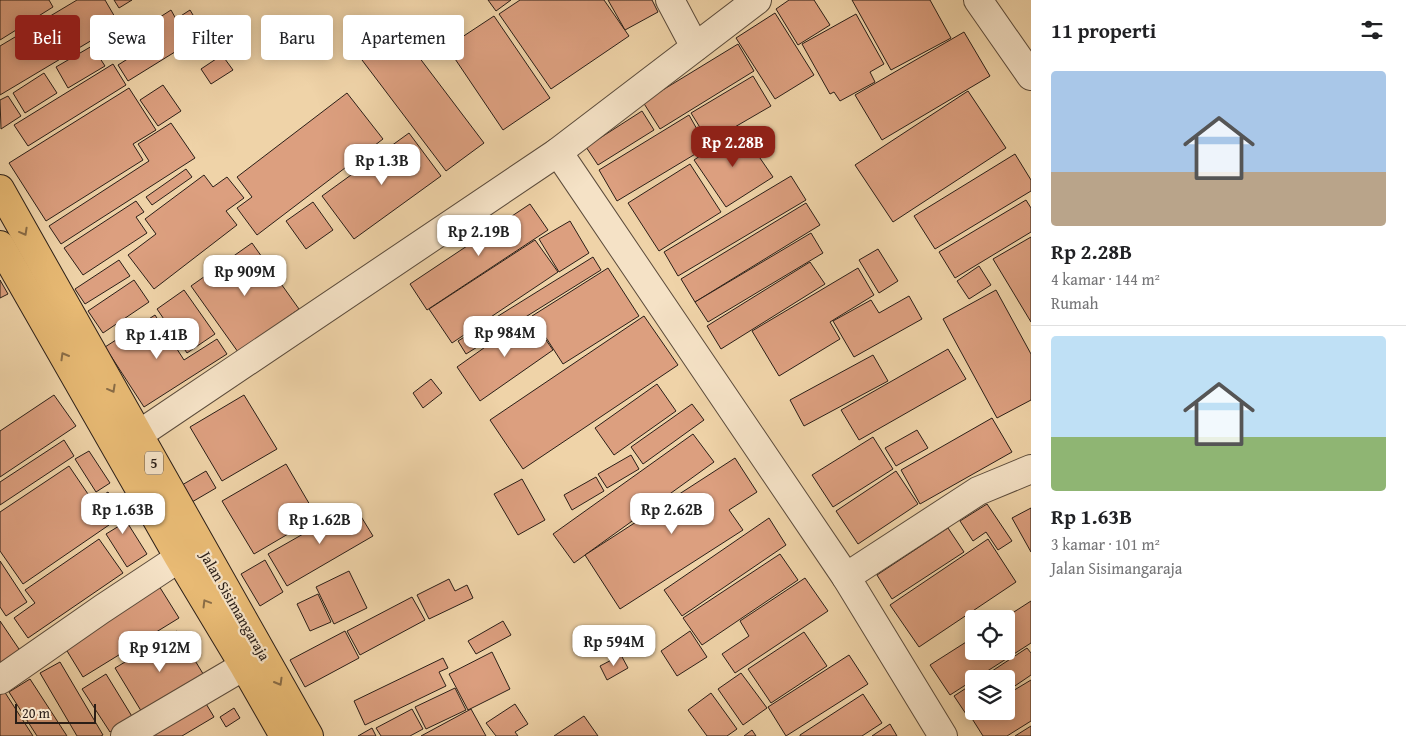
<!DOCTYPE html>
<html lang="id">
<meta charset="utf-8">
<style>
body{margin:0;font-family:"Gentium Book Plus",serif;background:#f2f2f2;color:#202124;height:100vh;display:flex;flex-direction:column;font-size:19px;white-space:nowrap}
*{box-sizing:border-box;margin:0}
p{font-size:16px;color:#757577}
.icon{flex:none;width:28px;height:28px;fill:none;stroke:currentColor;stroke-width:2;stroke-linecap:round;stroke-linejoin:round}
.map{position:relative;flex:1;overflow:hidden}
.side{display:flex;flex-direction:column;background:#fff;width:375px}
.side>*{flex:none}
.hud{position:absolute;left:15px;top:15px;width:475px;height:45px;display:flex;gap:10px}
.tools{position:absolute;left:965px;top:610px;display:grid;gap:10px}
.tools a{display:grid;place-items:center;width:50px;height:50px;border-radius:5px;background:#fff;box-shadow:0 2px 12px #0003;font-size:25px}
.scale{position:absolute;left:15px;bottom:12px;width:81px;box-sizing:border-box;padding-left:5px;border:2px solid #2a1e17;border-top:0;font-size:14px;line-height:18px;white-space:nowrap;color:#2a1e17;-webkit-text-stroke:4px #f5e2c6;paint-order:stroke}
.price{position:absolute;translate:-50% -42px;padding:0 11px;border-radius:10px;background:#fff;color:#222;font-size:16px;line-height:32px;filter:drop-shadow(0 1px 2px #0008)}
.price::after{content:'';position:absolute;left:50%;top:30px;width:15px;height:11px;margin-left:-8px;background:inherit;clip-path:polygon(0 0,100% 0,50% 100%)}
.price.selected{background:#8f2418;color:#fff}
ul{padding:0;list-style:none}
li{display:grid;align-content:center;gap:10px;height:265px;padding:0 20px}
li+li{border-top:1px solid #e0e0e0}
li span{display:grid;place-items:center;height:155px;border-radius:5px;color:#555}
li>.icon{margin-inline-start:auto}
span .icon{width:90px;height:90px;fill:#fffc;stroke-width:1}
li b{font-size:21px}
h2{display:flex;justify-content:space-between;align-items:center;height:60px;padding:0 20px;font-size:21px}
.pill{padding:0 18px;border-radius:5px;background:#fff;box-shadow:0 2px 12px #0003;font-size:18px;line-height:45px}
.pill.selected{background:#8f2418;color:#fff}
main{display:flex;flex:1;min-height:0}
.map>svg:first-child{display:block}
.building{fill:#dc9f7f;stroke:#2a1e17}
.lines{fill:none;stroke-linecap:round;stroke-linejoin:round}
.minor-casing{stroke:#5b4b3b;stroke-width:30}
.tertiary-casing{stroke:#5b4b3b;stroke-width:30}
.trunk-casing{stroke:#2a1e17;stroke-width:30}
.minor{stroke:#f5e2c6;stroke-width:28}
.tertiary{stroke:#f5e2c6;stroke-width:28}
.trunk{stroke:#e8ba74;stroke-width:28}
.oneway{stroke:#896c46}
.labels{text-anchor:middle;stroke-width:4.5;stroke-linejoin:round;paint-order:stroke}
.shield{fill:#f5e2c6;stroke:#67594c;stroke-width:1}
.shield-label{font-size:14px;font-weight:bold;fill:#2a1e17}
.street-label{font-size:15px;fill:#2a1e17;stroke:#f5e2c6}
</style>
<main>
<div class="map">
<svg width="1031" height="736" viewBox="0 0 1031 736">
<rect width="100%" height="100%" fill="#efd3a8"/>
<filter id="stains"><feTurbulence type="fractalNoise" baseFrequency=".004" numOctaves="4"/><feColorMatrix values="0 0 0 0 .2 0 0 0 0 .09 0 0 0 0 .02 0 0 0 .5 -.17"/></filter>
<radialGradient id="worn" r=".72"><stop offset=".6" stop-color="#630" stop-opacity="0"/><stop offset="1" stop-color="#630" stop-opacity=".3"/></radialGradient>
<g class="building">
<polygon points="0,0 49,0 53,7 0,40"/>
<polygon points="77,0 105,0 119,24 0,95 0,46"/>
<polygon points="114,0 132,0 119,8"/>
<polygon points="488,0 511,0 496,11"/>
<polygon points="520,0 604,0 629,36 551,89 499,14"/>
<polygon points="608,0 652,0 658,12 625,30"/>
<polygon points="789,0 814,0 830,25 798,45 776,9"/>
<polygon points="852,0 930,0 951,38 891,70"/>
<polygon points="171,10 176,19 190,10 199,25 186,34 191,42 128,81 118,65 145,48 135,33"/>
<polygon points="775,13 814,75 775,99 736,38"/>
<polygon points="856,14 884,64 870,72 875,82 840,101 834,92 830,94 802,44"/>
<polygon points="494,16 550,98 503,130 447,47"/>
<polygon points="400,32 484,143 446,171 362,60"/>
<polygon points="964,32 990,76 882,140 855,95"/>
<polygon points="738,44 754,71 660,129 643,102"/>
<polygon points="92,46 105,66 68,88 56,67"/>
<polygon points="222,55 233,70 211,84 201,69"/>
<polygon points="113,64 126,85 28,146 14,125"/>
<polygon points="44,73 57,93 25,113 13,93"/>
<polygon points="753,76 771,106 709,142 691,113"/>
<polygon points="163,85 181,111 158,126 140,100"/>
<polygon points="129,88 156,130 133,144 143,160 46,221 9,163"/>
<polygon points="968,91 1006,148 893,222 855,165"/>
<polygon points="347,93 383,139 257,235 237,208 252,197 237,177"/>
<polygon points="8,96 21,116 1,129 0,100"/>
<polygon points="642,111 654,130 598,165 586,147"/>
<polygon points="689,115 707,147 617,201 599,170"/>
<polygon points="171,123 195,158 61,244 49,226 149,161 138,144"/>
<polygon points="740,129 773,177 726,207 694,160"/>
<polygon points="409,133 441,176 354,239 322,196"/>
<polygon points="1015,154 1031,180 1031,191 935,249 914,216"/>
<polygon points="690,164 721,212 659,251 628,203"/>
<polygon points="186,169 192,177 152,205 146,197"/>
<polygon points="204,175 213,187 227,177 244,198 226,211 237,225 154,289 128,255 156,234 145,219"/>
<polygon points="791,176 806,200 678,276 664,252"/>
<polygon points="1026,200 1031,208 1031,232 955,278 939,252"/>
<polygon points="136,201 144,212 136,217 147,233 83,275 64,248"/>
<polygon points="313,202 333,230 306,249 286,221"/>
<polygon points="806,203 820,225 695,302 681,279"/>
<polygon points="530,204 548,230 427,310 410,284"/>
<polygon points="570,221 589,253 559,272 539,239"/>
<polygon points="811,233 823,253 708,322 695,302"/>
<polygon points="1031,237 1031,322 993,259"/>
<polygon points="535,240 558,272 452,343 429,309"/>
<polygon points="252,243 299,309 238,352 191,286"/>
<polygon points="878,249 898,281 879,293 859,260"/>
<polygon points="593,257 601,270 466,354 458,341"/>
<polygon points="119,260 130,276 85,304 75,289"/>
<polygon points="810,262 825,284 721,349 707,326"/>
<polygon points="979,266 991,285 969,299 957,281"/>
<polygon points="608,268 639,316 563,364 532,316"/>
<polygon points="858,268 874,295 830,322 840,339 779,376 752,331"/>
<polygon points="0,280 8,294 0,298"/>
<polygon points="134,280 149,302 103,333 88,311"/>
<polygon points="184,290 215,334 187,353 157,309"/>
<polygon points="996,290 1031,354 1031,400 997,418 943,319"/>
<polygon points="909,296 922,319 854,357 833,321 871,300 879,313"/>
<polygon points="155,315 184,360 217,339 227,354 144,407 105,347"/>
<polygon points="529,316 553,350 480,401 457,367"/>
<polygon points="644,316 678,365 523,469 490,420"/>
<polygon points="948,349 966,379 859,440 841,410"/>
<polygon points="873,355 888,381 804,426 790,400"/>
<polygon points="431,379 442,393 423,408 413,393"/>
<polygon points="657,384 676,411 614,455 595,428"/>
<polygon points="54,395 76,426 0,477 0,431"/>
<polygon points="244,395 277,449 222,481 190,427"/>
<polygon points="692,404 704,420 643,464 631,447"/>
<polygon points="992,418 1012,452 920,504 901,470"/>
<polygon points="917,430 928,448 896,466 885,448"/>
<polygon points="693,434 714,462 574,563 553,534"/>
<polygon points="873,437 893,469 833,507 812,475"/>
<polygon points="64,440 74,456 0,505 0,482"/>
<polygon points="89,451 110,483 96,492 75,459"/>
<polygon points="631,455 639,469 607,488 598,474"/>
<polygon points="735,458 757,492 729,510 743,530 620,609 585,555"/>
<polygon points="286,464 317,517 254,554 222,501"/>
<polygon points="69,466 109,525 23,584 0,551 0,512"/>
<polygon points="206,471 216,488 192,502 182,485"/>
<polygon points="896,471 918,504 858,544 836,511"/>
<polygon points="596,477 604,491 572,510 564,495"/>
<polygon points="522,479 545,520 518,535 494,494"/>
<polygon points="108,492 147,554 127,567 106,534 119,526 100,497"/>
<polygon points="987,504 1012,541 998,550 986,532 973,541 960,521"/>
<polygon points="354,505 373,536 287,586 268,554"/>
<polygon points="1031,508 1031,552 1012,518"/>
<polygon points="769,518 786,545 682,616 664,590"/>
<polygon points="948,528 964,552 892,599 877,575"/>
<polygon points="99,539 123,573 28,638 14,618 35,603 25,590"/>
<polygon points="988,539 1016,582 919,647 890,605"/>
<polygon points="780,554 798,580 702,645 683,618"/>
<polygon points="265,560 283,592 260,606 241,574"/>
<polygon points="0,561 27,602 6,616 0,607"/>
<polygon points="349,571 367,608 334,624 316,587"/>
<polygon points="805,578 828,611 735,673 722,654 749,636 740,621"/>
<polygon points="449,579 455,591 467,585 473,598 429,619 417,595"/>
<polygon points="159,586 179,618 83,677 64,646"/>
<polygon points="318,594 331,622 310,631 297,604"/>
<polygon points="412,597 425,620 360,655 347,631"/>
<polygon points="1031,601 1031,643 950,695 930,665 974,637 974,651 1006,651 1006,619 1003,619"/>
<polygon points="0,621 21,652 0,666"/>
<polygon points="503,621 511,635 476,654 468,641"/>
<polygon points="177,631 205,677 143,714 115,668"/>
<polygon points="345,631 359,658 305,687 290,660"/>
<polygon points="690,631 707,657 677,676 661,651"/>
<polygon points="804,632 827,666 771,703 748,669"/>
<polygon points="1027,648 1031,653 1031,675 1006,692 1006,679 980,679"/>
<polygon points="492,652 510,689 468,710 449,674"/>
<polygon points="621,655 628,668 607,680 600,666"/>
<polygon points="849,655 868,684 786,736 768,707"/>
<polygon points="443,658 448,668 439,672 446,686 365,725 354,701"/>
<polygon points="60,662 103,735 101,736 77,736 40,673"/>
<polygon points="741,673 767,708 743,725 718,689"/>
<polygon points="106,674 133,718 110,732 82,689"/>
<polygon points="30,679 67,736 37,736 9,692"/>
<polygon points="1031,680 1031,721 1007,736 983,736 971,717 980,711 1006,711 1006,695"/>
<polygon points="974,683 974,711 977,711 968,717 954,696"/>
<polygon points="455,688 466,710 426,729 415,707"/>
<polygon points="4,691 33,736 0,736 0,693"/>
<polygon points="711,693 737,729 727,736 707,736 688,710"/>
<polygon points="863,694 882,723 862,736 800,736 800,735"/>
<polygon points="202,697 214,717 182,736 136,736"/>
<polygon points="515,704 528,724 515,732 518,736 496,736 486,723"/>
<polygon points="234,708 240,718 226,727 220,717"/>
<polygon points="412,709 423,729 410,736 381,736 376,728"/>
<polygon points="471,709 486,736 421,736"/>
<polygon points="584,716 598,736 554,736"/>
<polygon points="890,724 897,736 872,736"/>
<polygon points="1031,726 1031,736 1015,736"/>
<polygon points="372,728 376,736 358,736"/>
<polygon points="752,730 756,736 744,736"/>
</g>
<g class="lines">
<g class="minor-casing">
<g id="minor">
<polyline points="670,0 695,47"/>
<polyline points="978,0 1031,76"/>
<polyline points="119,446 138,435 558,152"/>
<polyline points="846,577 978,491 1031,469"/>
<polyline points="0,680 102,609 179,558"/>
<polyline points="125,736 244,666"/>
</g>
</g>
<g class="tertiary-casing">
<polyline id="tertiary" points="757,0 558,152 846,577 943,736"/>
</g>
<g class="trunk-casing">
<g id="trunk">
<polyline points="0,189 309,736"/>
<polyline points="0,245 179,558 244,666 284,736"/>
</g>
</g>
<use href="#minor" class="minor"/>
<use href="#tertiary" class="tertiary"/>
<use href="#trunk" class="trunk"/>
</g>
<defs><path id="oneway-chevron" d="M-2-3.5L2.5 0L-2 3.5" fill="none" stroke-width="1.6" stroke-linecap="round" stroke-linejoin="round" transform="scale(1.25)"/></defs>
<g class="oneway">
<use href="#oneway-chevron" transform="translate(24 232) rotate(61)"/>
<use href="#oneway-chevron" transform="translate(64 356) rotate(-120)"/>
<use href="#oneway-chevron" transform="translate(112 389) rotate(61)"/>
<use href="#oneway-chevron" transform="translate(206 603) rotate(-121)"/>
<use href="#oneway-chevron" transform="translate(279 682) rotate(60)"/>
</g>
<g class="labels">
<rect class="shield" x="145" y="451.5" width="18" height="23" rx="4"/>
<g class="shield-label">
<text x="154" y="468">5</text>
</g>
<g class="street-label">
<text transform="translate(235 606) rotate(60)" y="5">Jalan Sisimangaraja</text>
</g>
</g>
<rect width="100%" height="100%" filter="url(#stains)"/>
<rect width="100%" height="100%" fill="url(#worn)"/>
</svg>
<div class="tools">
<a><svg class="icon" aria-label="locate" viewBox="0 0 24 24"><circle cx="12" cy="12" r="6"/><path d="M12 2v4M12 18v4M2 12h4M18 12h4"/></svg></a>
<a><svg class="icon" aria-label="layers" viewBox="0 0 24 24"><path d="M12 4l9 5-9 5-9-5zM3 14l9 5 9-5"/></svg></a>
</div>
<div class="scale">20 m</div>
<b class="price selected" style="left:733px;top:168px">Rp 2.28B</b>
<b class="price" style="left:382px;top:186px">Rp 1.3B</b>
<b class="price" style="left:479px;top:257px">Rp 2.19B</b>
<b class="price" style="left:245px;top:297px">Rp 909M</b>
<b class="price" style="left:505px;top:358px">Rp 984M</b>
<b class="price" style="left:157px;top:360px">Rp 1.41B</b>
<b class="price" style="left:123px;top:535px">Rp 1.63B</b>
<b class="price" style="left:672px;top:535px">Rp 2.62B</b>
<b class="price" style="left:320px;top:545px">Rp 1.62B</b>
<b class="price" style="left:614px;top:667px">Rp 594M</b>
<b class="price" style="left:160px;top:673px">Rp 912M</b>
<div class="hud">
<a class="pill selected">Beli</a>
<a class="pill">Sewa</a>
<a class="pill">Filter</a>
<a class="pill">Baru</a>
<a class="pill">Apartemen</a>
</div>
</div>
<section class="side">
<h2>11 properti<svg class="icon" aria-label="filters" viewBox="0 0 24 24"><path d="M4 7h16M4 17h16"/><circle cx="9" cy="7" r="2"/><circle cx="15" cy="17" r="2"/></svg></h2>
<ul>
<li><span style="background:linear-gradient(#a9c7e8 65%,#b9a48a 0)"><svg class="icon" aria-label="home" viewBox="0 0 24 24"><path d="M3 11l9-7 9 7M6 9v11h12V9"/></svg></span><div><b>Rp 2.28B</b><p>4 kamar · 144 m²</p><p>Rumah</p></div></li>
<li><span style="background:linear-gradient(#bfe0f5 65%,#8fb573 0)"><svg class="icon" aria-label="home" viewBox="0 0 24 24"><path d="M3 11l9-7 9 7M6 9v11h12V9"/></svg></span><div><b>Rp 1.63B</b><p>3 kamar · 101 m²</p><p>Jalan Sisimangaraja</p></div></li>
</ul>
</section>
</main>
